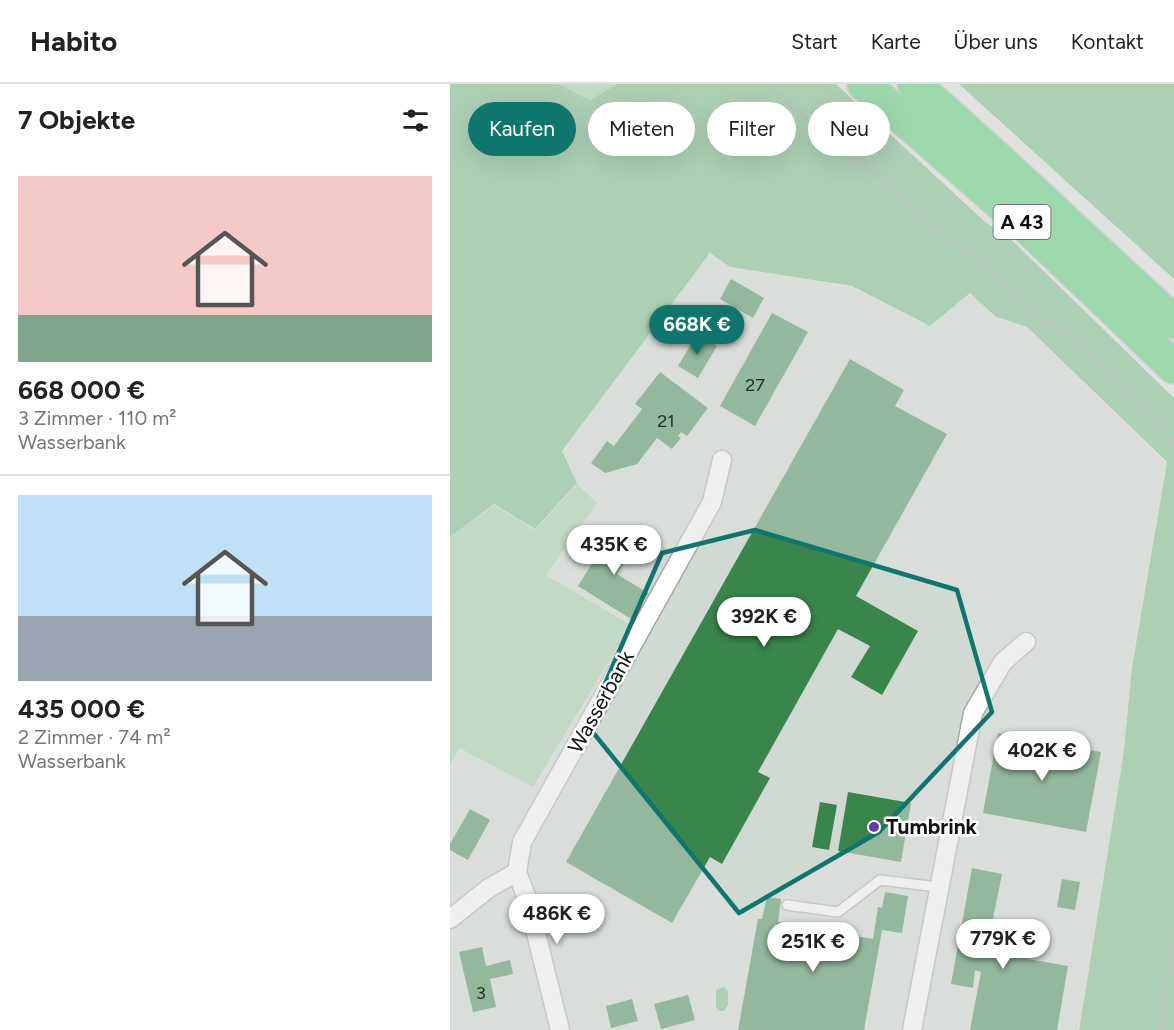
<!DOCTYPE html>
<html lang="de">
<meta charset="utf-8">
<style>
body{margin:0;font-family:Figtree,sans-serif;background:#f6f6f6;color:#222;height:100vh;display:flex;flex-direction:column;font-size:22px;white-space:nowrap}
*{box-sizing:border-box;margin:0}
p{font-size:20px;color:#767676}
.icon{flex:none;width:33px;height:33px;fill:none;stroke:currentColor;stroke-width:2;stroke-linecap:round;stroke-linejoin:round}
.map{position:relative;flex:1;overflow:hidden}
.panel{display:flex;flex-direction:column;background:#fff;width:450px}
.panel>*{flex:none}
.guide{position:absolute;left:18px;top:18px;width:570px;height:54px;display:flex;gap:12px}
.price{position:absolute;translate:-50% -51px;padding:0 14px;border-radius:21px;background:#fff;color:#222;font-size:20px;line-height:39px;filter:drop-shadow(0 2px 3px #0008)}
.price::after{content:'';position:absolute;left:50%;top:36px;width:18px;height:14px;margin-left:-9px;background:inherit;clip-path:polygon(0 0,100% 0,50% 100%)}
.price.selected{background:#0f766e;color:#fff}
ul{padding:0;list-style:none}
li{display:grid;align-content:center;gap:12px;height:318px;padding:0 18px}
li+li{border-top:2px solid #e0e0e0}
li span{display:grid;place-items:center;height:186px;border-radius:0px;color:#555}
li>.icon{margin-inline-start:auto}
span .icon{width:108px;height:108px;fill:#fffc;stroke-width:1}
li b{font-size:26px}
h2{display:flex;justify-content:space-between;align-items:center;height:72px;padding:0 18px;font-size:26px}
.pill{padding:0 21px;border-radius:27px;background:#fff;box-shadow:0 6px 24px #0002;font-size:21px;line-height:54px}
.pill.selected{background:#0f766e;color:#fff}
header{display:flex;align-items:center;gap:36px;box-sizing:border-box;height:84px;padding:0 30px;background:#fff;border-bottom:2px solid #e0e0e0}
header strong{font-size:28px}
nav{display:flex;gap:33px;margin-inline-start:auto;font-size:21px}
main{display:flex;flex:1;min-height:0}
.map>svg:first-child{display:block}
.built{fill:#d0dad2}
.green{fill:#9bcea4}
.forest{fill:#70bb7f}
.water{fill:#6fba7e}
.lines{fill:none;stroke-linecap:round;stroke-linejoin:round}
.stream{stroke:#6fba7e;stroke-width:5}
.building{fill:#39854c}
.service-casing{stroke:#a5a8a6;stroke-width:12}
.minor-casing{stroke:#a5a8a6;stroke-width:21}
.motorway-casing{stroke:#bcbcbc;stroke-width:36}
.path{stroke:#979997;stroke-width:3;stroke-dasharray:4.5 3;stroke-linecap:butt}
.service{stroke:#fff;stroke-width:9}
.minor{stroke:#fff;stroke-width:18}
.motorway{stroke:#4dcd70;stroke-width:33}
.marked{fill:none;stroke:#0f766e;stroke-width:4.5;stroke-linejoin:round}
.poi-dot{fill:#6a36ad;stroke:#fff;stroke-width:2}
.labels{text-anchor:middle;stroke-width:5;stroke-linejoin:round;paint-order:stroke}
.number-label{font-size:18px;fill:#1a2e1f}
.shield{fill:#fff;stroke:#585858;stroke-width:1.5}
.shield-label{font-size:20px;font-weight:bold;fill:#101110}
.street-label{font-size:21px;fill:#101110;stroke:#fff}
.poi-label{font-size:21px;font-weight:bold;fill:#101110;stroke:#fff;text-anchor:start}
</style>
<header>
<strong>Habito</strong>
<nav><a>Start</a><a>Karte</a><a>Über uns</a><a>Kontakt</a></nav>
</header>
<main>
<section class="panel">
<h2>7 Objekte<svg class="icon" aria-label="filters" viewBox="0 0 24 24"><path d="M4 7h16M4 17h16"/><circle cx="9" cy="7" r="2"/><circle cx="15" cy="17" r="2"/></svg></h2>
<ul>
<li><span style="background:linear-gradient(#f6c9c9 75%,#7fa58c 0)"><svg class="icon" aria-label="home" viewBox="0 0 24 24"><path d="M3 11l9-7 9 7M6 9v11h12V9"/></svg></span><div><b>668 000 €</b><p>3 Zimmer · 110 m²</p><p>Wasserbank</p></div></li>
<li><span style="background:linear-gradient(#bfe0f5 65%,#9aa5b1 0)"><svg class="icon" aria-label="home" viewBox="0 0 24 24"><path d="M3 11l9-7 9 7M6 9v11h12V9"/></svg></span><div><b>435 000 €</b><p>2 Zimmer · 74 m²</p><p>Wasserbank</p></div></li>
</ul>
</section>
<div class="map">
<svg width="724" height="946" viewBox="0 0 724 946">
<rect width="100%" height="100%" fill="#e0e2e0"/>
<polygon class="built" points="260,170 280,183 401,203 480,242 520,209 546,234 577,244 716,379 681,582 673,674 628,946 0,946 0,683 9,665 84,703 181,541 97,491 147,419 128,399 112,368"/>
<g class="green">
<polygon points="109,0 166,0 140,16"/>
<polygon points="127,400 147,419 96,491 181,541 83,703 9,664 0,682 0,453 44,421 85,446"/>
</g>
<g class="forest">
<polygon points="0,0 108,0 140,16 167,0 386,0 534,137 563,157 724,314 724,946 629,946 673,674 682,583 717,378 577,243 546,233 520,209 480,242 402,202 280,183 260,169 112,367 127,399 85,445 44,420 0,453"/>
<polygon points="509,0 724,0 724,195"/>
</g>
<polygon class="water" points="274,903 278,907 278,921 274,927 270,927 266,923 266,906"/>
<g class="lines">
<g class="stream">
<path d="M0,48C8,42 18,32 27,29C47,22 63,24 79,7H94L104,0"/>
<polyline points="690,65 724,73"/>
</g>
</g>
<g class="building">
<polygon points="281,195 314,214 303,234 270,215"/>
<polygon points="322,229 358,248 305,342 270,322"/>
<polygon points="247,250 267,262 248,294 228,282"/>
<polygon points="400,275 454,306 445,322 497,350 406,512 468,547 432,611 401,593 420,562 388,545 308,688 320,694 272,780 260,773 222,839 116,778"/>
<polygon points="210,288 258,324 237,352 231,348 228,352 231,354 222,365 207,354 187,380 155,389 141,379 157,357 164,362 192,325 185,320"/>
<polygon points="164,443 187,458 167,490 198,509 181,535 128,502"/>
<polygon points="548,649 651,668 636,748 533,729"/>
<polygon points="398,708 461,719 451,778 388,767"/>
<polygon points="370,718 387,721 379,766 362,763"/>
<polygon points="20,725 40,736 18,776 0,766 0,760"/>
<polygon points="522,784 552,790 539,854 559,857 556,871 618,882 607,946 520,946 531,888 525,886 523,904 501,900"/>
<polygon points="612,795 630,798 625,826 607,823"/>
<polygon points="435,808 458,812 452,849 432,846 414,946 288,946 308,835 312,835 317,813 331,815 328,838 423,855 428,823 432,824"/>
<polygon points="32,863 36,882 60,876 63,890 40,895 46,923 23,928 9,868"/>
<polygon points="238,911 245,936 211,945 204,920"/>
<polygon points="182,915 188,937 161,944 156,922"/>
</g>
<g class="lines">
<g class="service-casing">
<polyline id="service" points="337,821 388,828 430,796 488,803"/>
</g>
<g class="minor-casing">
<g id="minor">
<polyline points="67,788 78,817 110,946"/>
<polyline points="0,835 39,804 67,788 72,758 262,418 272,376"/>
<polyline points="462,946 523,629 553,578 576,558"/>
</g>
</g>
<g class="motorway-casing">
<g id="motorway">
<polyline points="414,0 575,141 724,283"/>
<polyline points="464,0 536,64 724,238"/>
</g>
</g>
<g class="path">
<polyline points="315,0 632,265 724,359"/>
<polyline points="711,946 724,843"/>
</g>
<use href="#service" class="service"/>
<use href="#minor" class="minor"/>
<use href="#motorway" class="motorway"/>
</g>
<path d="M0 0H724V946H0ZM305,446L507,506L542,628L429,748L289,829L137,641L212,469Z" fill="#e0e2e0" fill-opacity=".55" fill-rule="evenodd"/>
<path class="marked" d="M305,446L507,506L542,628L429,748L289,829L137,641L212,469Z"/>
<circle class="poi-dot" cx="424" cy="743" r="6"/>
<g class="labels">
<g class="number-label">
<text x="305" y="307">27</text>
<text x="216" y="343">21</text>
<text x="31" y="915">3</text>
</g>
<rect class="shield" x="543.5" y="121" width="57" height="34" rx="4.5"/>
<g class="shield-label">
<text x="572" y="145">A 43</text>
</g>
<g class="street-label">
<text transform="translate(151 618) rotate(-61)" y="7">Wasserbank</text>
</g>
<g class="poi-label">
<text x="436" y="750">Tumbrink</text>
</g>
</g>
</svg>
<b class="price selected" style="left:247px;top:272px">668K €</b>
<b class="price" style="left:164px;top:492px">435K €</b>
<b class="price" style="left:314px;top:564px">392K €</b>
<b class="price" style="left:592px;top:698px">402K €</b>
<b class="price" style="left:107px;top:861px">486K €</b>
<b class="price" style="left:553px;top:886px">779K €</b>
<b class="price" style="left:363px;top:889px">251K €</b>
<div class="guide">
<a class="pill selected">Kaufen</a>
<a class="pill">Mieten</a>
<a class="pill">Filter</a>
<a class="pill">Neu</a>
</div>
</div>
</main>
